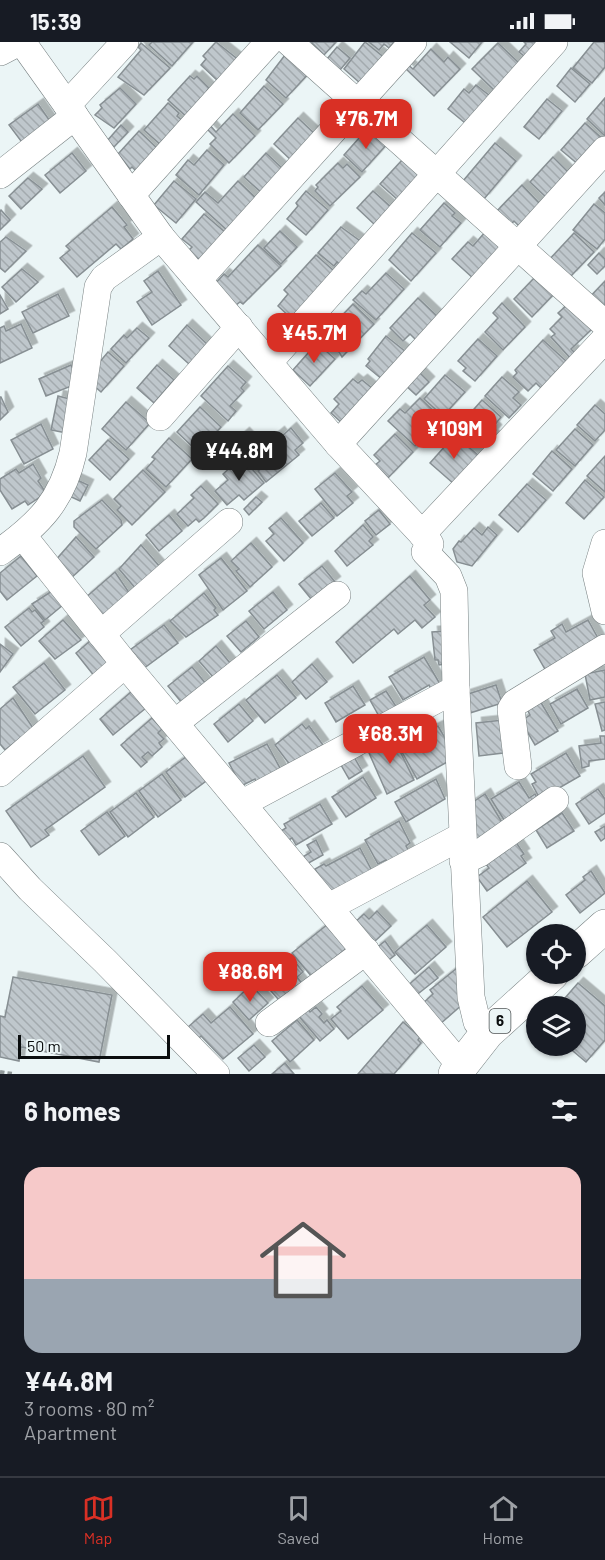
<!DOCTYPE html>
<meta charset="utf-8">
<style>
body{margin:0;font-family:Barlow,sans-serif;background:#20242c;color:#f1f3f6;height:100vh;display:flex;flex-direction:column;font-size:22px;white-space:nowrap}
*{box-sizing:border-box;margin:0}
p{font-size:20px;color:#9ea1a6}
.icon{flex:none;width:33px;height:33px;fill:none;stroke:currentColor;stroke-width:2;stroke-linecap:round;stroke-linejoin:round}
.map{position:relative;height:1032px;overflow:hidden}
.drawer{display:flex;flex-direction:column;background:#171b24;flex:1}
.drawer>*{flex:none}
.buttons{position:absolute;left:526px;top:882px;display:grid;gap:12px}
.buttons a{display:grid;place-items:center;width:60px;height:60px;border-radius:50%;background:#171b24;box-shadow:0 2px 4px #0004;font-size:30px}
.scale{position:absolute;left:18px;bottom:15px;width:152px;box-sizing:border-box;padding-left:6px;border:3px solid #0a0d0e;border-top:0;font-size:16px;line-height:21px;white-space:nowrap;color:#0a0d0e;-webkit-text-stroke:4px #ebf5f6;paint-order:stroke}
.price{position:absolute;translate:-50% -51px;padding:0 14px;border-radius:12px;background:#d93025;color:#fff;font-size:20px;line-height:39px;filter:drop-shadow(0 2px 3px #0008)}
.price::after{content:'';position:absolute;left:50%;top:36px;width:18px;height:14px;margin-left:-9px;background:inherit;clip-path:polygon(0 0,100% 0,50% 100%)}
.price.selected{background:#222;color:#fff}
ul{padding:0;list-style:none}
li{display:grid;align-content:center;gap:12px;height:318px;padding:0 24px}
li span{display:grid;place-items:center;height:186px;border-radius:18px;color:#555}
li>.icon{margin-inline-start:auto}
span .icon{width:108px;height:108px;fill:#fffc;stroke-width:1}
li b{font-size:26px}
h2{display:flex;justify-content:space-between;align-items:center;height:72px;padding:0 24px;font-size:26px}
.status{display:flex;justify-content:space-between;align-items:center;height:42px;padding:0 30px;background:#171b24;direction:ltr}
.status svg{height:16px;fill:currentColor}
.menu{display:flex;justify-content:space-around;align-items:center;height:84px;border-top:2px solid #363941;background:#171b24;font-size:16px;color:#9ea1a6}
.menu a{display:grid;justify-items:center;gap:3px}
.menu .selected{color:#d93025}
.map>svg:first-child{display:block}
.building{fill:url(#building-back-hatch);stroke:#878f93;stroke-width:1.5;filter:url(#shadow)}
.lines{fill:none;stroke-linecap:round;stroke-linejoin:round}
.minor-casing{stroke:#788182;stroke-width:28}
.major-casing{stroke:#788182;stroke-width:34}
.path{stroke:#909899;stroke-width:4;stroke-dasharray:4.5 3;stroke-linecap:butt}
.minor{stroke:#fff;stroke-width:27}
.major{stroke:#fff;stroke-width:33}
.labels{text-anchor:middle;stroke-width:6;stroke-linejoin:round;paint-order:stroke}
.shield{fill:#ebf5f6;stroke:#4e5354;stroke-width:1.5}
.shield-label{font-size:15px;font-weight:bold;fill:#0a0d0e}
</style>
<div class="status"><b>15:39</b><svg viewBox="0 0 49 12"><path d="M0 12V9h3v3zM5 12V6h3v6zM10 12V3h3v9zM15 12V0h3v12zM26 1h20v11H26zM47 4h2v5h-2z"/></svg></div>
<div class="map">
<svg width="605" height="1032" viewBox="0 0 605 1032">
<defs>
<pattern id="building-back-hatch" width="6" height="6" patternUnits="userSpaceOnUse" patternTransform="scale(1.5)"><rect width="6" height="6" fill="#bfc7cc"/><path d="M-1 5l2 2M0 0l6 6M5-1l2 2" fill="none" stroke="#a3aaae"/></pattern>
<filter id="shadow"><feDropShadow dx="5.5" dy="-5.5" stdDeviation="0" flood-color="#0004"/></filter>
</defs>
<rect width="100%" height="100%" fill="#ebf5f6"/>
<g class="building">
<polygon points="152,0 193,0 172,24 149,3"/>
<polygon points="216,0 240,19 220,41 201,23 206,17 203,14"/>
<polygon points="311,0 336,0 324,13"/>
<polygon points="365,0 386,17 360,41 344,27"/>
<polygon points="369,0 401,0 397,4 394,0 389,6 384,2 379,8"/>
<polygon points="450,0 482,0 469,16"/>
<polygon points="524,0 545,0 529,18 519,10 526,2"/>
<polygon points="594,0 605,0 605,25 592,41 573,26"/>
<polygon points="141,1 170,26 144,53 118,35 141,8 138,5"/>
<polygon points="498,1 520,22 494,48 472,27"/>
<polygon points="337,5 350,16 340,28 327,17"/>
<polygon points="431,7 444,20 448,15 460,27 434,54 403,24 406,21 413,27"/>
<polygon points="288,9 311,29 286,56 266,38"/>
<polygon points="571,26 590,42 575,60 557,44"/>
<polygon points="190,34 194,37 197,34 209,46 207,49 210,52 188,76 168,58"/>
<polygon points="476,43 494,57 470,85 448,67 464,47 469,51"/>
<polygon points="264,44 283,62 258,88 240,71"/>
<polygon points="120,46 136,62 114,86 95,73 102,66 100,63"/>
<polygon points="605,56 605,94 587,77"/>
<polygon points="547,57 562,69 539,97 524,85"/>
<polygon points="168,61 179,71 177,74 184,80 162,104 144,88"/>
<polygon points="38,62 52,82 24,103 9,83"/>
<polygon points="233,72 255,94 229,121 210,102 216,96 205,85 208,81 216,90"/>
<polygon points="298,76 317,94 293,120 274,102"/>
<polygon points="585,81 604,98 579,123 561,108"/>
<polygon points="121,83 128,90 114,105 107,99"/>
<polygon points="368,86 388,101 362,130 344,113"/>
<polygon points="139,89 159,108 138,131 132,125 130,127 118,112"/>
<polygon points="495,101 516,119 484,157 463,139"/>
<polygon points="207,108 224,123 199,153 176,133 188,118 194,123"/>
<polygon points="72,111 86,129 60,151 45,133"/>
<polygon points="266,111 284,128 263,152 244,135"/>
<polygon points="553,115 571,133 549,158 530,140"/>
<polygon points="403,117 422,134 399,159 380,142"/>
<polygon points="338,121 343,126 347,122 360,135 330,164 315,149 318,145 316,143"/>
<polygon points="28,136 42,147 21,167 9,154"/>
<polygon points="174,139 196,157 176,181 154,163"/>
<polygon points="238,139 258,158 229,190 196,160 205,150 218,161"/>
<polygon points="522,143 542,164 521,186 514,179 509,185 495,171"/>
<polygon points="306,149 328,168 306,193 287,177 298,164 296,161"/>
<polygon points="373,149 391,165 375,183 357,166"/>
<polygon points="605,150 605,163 599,156"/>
<polygon points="444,161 455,171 452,174 461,181 440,205 420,188"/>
<polygon points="594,162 605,171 605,197 597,207 573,188"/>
<polygon points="112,165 127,183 124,185 133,197 121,207 116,202 77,235 60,216 70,208 66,204"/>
<polygon points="1,168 10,178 0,188 0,170"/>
<polygon points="204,172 226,191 201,219 188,209 192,205 182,197"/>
<polygon points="341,185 363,201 339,222 337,220 334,224 318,211"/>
<polygon points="280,189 297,205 281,222 264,206"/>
<polygon points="486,189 504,206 474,237 452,217 468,200 473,204"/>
<polygon points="412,191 436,211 411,239 389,218"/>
<polygon points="574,191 594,210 571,234 547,220"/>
<polygon points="6,195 26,209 5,230 0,226 0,200"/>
<polygon points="258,203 281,224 243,262 240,260 236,263 214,243 224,232 228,235"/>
<polygon points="599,211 605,217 605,224 597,232 588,223"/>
<polygon points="316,213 334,229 294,279 278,264 288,252 284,248"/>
<polygon points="22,227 38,240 16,260 2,245"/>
<polygon points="158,229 181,263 152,283 137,260 152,250 144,239"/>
<polygon points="386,231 404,247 376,278 353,258 362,249 366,252"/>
<polygon points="536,234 554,252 532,275 514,257"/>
<polygon points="605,239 605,271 588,257"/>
<polygon points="58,252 69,274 33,291 22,270"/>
<polygon points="0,253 8,267 0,272"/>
<polygon points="418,256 438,275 416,298 410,292 403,299 390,286"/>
<polygon points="502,261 525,285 503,308 485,290 498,276 493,271"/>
<polygon points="353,262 374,282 342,315 334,302 337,299 327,289"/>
<polygon points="568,262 592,287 571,307 576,312 571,317 551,295 555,292 550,287 562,275 558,271"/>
<polygon points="21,282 32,306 0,321 0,286 4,284 6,289"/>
<polygon points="187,283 207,302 189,322 169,304"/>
<polygon points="137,286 149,296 126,321 111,307 124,293 127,296"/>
<polygon points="386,294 406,310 383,338 366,324 370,319 368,317"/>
<polygon points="478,297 497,314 475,339 463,329 466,326 458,319"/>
<polygon points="543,298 566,319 541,346 536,341 528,349 513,335 517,331 515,328"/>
<polygon points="317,301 335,317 310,344 293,328"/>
<polygon points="108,310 124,324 101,350 91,341 93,328"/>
<polygon points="71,323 77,336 74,343 46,354 39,337"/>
<polygon points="157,323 174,338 154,361 137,346"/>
<polygon points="228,324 246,340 241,346 244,349 230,364 236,369 228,379 201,354"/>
<polygon points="418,329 429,340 416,353 405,343"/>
<polygon points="445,333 465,350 443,374 424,357"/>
<polygon points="502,335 519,350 513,356 521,363 509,376 485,354"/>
<polygon points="353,337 358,341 362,338 373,347 343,382 331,371 339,362 334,357"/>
<polygon points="58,354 70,357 67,391 51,388"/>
<polygon points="1,355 8,370 0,378 0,355"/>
<polygon points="420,356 441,376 415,404 388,379 400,367 405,371"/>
<polygon points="482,358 501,375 493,385 496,388 492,393 497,397 493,401 485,395 479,401 460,383"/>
<polygon points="126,360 150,381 126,408 102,387"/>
<polygon points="595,363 605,372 605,388 595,399 577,383"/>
<polygon points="200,365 221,385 198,410 177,390"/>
<polygon points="41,382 53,407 24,422 11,398"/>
<polygon points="291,386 303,401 295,408 299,413 266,440 258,429 262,426 251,414 279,390 282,394"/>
<polygon points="575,387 593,403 575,424 556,408"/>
<polygon points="244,391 258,406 247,416 233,401"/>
<polygon points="395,392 413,410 388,436 375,423 380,419 374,413"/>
<polygon points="455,393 479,414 454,442 430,421"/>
<polygon points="169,396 192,417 166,445 146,427 155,417 152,415"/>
<polygon points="108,398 129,417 110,438 89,418"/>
<polygon points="552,409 572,427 553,449 533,432"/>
<polygon points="605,414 605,450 587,434"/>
<polygon points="242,415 264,441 244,458 239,453 227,463 215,449 228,438 223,432"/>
<polygon points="33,422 41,436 38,439 46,451 28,463 25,459 12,467 0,448 0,437 16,427 19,431"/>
<polygon points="143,428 165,450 132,483 117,468 121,464 114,457"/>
<polygon points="335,431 352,450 347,454 353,461 337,474 315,447"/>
<polygon points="75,437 88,443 80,459 67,453"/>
<polygon points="585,438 604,455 584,477 566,461"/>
<polygon points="527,442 546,458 518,490 499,473"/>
<polygon points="201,444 218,462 204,476 199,480 196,477 188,484 177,472 194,456 191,453"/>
<polygon points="256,455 262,460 249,473 244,467"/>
<polygon points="102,458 121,478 122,483 96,507 74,485 74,479"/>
<polygon points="321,461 334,476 312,494 299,479"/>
<polygon points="379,468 390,482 376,493 365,479"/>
<polygon points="169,473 182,489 159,509 146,493"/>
<polygon points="281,476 303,501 284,519 266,499 274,492 269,486"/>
<polygon points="363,483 373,495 369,499 373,503 347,524 335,509"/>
<polygon points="488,485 497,493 472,524 457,520 453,507 459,499 461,500 474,486 482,493"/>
<polygon points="76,495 94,515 70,537 54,520"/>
<polygon points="251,501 272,525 250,545 236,529 239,527 231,519"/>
<polygon points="141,503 160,525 136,547 119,527"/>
<polygon points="21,514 37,534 7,558 0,549 0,531"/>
<polygon points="221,516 247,549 223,568 199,533"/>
<polygon points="322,524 335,540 312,558 299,542"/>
<polygon points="115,530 130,552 102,576 85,556"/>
<polygon points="410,534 430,558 424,563 435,575 422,586 415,578 398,592 394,587 353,621 336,600"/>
<polygon points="52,549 63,563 45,578 32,562"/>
<polygon points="273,550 287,568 264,587 249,569"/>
<polygon points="204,551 216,566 214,568 218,573 186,595 170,579"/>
<polygon points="29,566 32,570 35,568 44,579 41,581 44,585 21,604 5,585"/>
<polygon points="63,578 81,598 55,617 39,599"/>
<polygon points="588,578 599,598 546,629 534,608 555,596 551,589 562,582 566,590"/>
<polygon points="246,579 259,595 241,610 227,594"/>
<polygon points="164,583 178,601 143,627 130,608"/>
<polygon points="445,589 445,622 439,623 438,618 435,618 432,590"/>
<polygon points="90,599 110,623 95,635 76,611"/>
<polygon points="0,602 13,612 0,630"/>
<polygon points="216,604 230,621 213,635 199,619"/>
<polygon points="424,615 440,642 431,647 429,643 403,658 389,635"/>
<polygon points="44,621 65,648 35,672 13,645"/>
<polygon points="312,622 327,640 306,657 292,640"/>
<polygon points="192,625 206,642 182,661 168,644"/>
<polygon points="605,628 605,655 590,658 585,632"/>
<polygon points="277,633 296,656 265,681 246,658"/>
<polygon points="496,643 502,661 470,671 465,653"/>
<polygon points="353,644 365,663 336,680 325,661"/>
<polygon points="577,647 588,666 561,682 550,662"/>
<polygon points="132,649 146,666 113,693 100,677"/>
<polygon points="386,649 397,666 380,676 370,658"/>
<polygon points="13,656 33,686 5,708 0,702 0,667"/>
<polygon points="540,659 558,689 535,703 521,679 530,673 527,667"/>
<polygon points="605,660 605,688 602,689 595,662"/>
<polygon points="239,662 253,679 228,700 214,682"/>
<polygon points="152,676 162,687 158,691 164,697 159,701 162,705 152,714 148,710 142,715 147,720 141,725 121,703"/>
<polygon points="503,678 503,711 479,714 476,681"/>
<polygon points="302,682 306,687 309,684 323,703 290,723 275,703"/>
<polygon points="438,684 452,708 449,719 417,737 402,710 425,697 422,692"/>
<polygon points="600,694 605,694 605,717 589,719 589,724 582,726 579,704 601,701"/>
<polygon points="383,695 387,703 395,699 414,738 387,752 366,704"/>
<polygon points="267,702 281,728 256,740 255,737 241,744 229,721"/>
<polygon points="191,711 210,736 185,755 166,730"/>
<polygon points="566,711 580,734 540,757 532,742 536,740 531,732"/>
<polygon points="83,714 105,745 45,788 49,793 31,805 6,769"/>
<polygon points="354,715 362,729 349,737 341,723"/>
<polygon points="162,732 181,758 158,775 139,749"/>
<polygon points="363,735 376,756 346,775 332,755"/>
<polygon points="436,737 445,757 406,780 395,760"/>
<polygon points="519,740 529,756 535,752 540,761 506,781 491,757"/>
<polygon points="598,747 605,757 605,771 589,782 576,762"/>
<polygon points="136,751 154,775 128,795 110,770"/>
<polygon points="485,752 503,782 474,802 470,762"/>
<polygon points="320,762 332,782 296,803 292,796 287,799 281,789 286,786 284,782"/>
<polygon points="107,770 125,794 99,813 81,789"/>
<polygon points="562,771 574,789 547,806 536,788"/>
<polygon points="399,779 410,801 406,804 410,811 388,822 386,818 378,822 365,798"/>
<polygon points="605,784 605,796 601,799 595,790"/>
<polygon points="513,796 524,812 521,814 526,821 487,849 477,835 489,826 482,817"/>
<polygon points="316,798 323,813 305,823 301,816 311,810 307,803"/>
<polygon points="360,806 373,831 333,852 326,849 315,827 324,822 326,824"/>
<polygon points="591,829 605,851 580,871 566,853 585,838 583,835"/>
<polygon points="527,839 552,870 507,905 483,875"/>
<polygon points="377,869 391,884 373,901 354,881 364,872 369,877"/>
<polygon points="328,882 348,905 312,935 292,911"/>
<polygon points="427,883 446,905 415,932 395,910"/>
<polygon points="385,899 395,913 385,921 375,907"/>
<polygon points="292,916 303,930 297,935 304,944 279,958 263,940"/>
<polygon points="429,925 438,936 414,955 406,945"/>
<polygon points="457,926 464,961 439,983 422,962 433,952 430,948"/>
<polygon points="13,935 112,953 99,1020 21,1005 19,1019 0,1015 0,974 5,975"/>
<polygon points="578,941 605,964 605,998 586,1020 567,1004 576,1004 576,964 558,964"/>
<polygon points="251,943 268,961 249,978 233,960"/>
<polygon points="362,944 383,968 348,997 331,977 341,969 337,965"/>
<polygon points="230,965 253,992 223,1017 201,994 198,997 188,985 203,972 211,981"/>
<polygon points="306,965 310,970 316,965 322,972 319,975 324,981 327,978 334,987 320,999 297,972"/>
<polygon points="297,978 314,998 290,1020 272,999"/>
<polygon points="403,980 420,995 418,998 421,1001 394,1032 358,1032"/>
<polygon points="254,1003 265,1015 249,1029 238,1016"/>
<polygon points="285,1021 294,1032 272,1032"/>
</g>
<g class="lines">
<g class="minor-casing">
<g id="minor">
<polyline points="22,0 161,195 338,402 422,492"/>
<polyline points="289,0 605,282"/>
<polyline points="0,10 19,0"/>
<polyline points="67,63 125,0"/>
<polyline points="0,133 75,74"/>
<polyline points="131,153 269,0"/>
<polyline points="198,238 413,0"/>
<polyline points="269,320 554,0"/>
<polyline points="160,375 239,285"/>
<polyline points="338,402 605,108"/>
<polyline points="23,494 125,622 461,1024"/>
<polyline points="605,501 596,531 605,569"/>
<path d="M0,510C39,482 62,459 73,411L98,245L104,236L161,195"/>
<polyline points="101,592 229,480"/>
<polyline points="175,681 337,553"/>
<polyline points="518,724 511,667 515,661 605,606"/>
<polyline points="0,731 125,622"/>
<polyline points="243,761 456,647"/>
<polyline points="0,814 30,847 105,919 216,1032"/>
<polyline points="463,819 480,811 555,758"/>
<polyline points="329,865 462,794"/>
<polyline points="269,981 366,909"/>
<polyline points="487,991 477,980 471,955 456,647 454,549 448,534 425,510 430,502 422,492 605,297"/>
</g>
</g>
<g class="major-casing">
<g id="major">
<polyline points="576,910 605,884"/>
<polyline points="455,1032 487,991 552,932"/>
</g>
</g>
<polyline class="path" points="0,1030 13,1032"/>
<use href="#minor" class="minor"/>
<use href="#major" class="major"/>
</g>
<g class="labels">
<rect class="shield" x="489.5" y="967" width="21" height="24" rx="4.5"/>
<g class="shield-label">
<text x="500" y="984">6</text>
</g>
</g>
</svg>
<div class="buttons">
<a><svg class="icon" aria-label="locate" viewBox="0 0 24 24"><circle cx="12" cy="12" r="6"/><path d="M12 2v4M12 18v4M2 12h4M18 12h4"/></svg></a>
<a><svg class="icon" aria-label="layers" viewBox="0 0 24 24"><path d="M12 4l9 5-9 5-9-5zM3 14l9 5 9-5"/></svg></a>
</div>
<div class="scale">50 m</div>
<b class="price" style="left:366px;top:108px">¥76.7M</b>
<b class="price" style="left:314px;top:322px">¥45.7M</b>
<b class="price" style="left:454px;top:418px">¥109M</b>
<b class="price selected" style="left:239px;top:440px">¥44.8M</b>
<b class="price" style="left:390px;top:723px">¥68.3M</b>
<b class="price" style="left:250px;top:961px">¥88.6M</b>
</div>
<section class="drawer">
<h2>6 homes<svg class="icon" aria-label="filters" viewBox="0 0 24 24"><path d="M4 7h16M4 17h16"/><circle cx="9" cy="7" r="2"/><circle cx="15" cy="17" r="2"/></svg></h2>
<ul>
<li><span style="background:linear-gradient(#f6c9c9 60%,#9aa5b1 0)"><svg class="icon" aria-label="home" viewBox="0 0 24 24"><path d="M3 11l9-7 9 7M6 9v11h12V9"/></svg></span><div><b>¥44.8M</b><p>3 rooms · 80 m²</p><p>Apartment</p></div></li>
</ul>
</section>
<nav class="menu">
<a class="selected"><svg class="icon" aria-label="map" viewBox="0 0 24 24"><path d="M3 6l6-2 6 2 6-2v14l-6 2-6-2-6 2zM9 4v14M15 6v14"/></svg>Map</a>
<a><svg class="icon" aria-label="saved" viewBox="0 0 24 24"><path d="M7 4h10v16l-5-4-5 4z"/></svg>Saved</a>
<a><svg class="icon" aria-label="home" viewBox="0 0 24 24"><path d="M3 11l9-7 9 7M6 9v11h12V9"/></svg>Home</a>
</nav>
